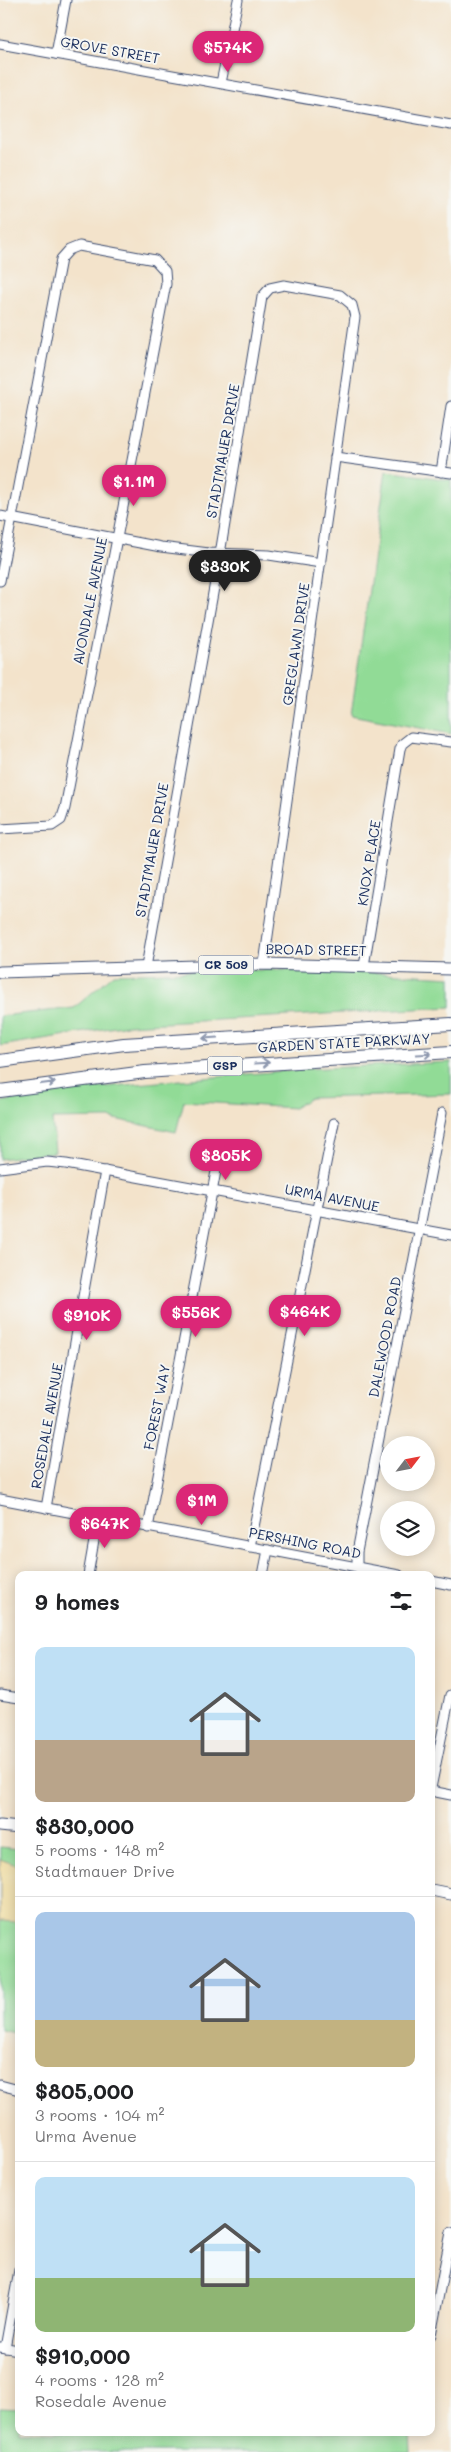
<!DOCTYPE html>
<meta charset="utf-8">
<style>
body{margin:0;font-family:Mali,sans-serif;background:#f2f2f2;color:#202124;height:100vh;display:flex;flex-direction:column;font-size:19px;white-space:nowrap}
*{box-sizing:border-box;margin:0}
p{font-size:16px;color:#757577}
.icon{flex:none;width:28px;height:28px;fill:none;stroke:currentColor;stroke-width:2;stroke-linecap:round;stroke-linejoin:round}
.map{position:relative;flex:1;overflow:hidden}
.panel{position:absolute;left:15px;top:1571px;width:420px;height:865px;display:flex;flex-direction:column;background:#fff;border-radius:10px;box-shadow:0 2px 12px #0003}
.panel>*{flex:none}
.needle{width:32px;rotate:58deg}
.tools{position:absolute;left:380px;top:1436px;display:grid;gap:10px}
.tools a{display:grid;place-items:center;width:55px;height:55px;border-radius:50%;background:#fff;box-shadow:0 2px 12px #0003;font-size:25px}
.price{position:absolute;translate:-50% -42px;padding:0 11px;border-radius:18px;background:#db2777;color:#fff;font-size:16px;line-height:32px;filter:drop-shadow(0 1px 2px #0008)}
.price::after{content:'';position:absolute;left:50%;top:30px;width:15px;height:11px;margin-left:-8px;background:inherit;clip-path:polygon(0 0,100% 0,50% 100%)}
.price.active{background:#222;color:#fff}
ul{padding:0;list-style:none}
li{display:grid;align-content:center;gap:10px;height:265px;padding:0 20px}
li+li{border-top:1px solid #e0e0e0}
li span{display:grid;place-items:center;height:155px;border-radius:10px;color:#555}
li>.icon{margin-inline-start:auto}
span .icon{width:90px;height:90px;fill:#fffc;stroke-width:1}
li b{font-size:21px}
h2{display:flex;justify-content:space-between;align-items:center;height:60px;padding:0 20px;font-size:21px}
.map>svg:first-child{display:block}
.green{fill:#91db96;stroke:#56857a}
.sand{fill:#eeda9e;stroke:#84847e}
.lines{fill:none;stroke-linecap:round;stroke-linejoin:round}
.minor-casing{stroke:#3b4a6e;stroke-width:11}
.major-casing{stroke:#3b4a6e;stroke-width:13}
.highway-casing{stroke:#3b4a6e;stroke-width:14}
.minor{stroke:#fff;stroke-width:9}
.major{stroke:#fff;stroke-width:11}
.highway{stroke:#fff;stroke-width:12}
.oneway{stroke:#8d97ae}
.labels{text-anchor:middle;stroke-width:4;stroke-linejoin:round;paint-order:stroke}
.shield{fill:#f6f6f2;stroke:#5d6b8a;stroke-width:1}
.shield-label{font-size:12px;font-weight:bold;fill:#1b2f5e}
.street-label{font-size:14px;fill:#1b2f5e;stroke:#f6f6f2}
</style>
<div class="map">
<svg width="451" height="2452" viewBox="0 0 451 2452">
<rect width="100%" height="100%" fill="#f6f6f2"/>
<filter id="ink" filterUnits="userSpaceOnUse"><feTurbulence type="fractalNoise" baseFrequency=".02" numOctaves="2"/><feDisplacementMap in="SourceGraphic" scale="10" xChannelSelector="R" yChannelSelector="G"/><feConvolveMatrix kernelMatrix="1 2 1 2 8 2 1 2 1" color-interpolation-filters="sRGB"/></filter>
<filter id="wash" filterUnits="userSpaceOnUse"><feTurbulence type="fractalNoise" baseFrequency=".0096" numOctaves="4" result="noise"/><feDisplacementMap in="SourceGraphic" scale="20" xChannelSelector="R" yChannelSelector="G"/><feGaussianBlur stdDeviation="1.12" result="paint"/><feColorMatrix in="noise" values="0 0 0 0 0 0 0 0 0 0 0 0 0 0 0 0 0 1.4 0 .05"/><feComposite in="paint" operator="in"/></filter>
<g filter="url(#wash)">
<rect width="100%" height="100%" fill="#f3e3cb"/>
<g class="green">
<polygon points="386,471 451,480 451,734 351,715"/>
<polygon points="222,970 332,970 451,977 451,1007 128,1025 0,1046 0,1016 74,1008 114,974"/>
<polygon points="451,1062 451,1094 310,1098 294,1108 184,1101 176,1132 110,1118 52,1119 55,1152 0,1159 0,1102 57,1091 305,1069"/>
<polygon points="0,1847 19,1849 19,2034 0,2030"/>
<polygon points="0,2408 19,2409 19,2432 409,2432 410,2452 0,2452"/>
</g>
<polygon class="sand" points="0,1859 19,1866 19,1922 0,1921"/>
</g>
<g filter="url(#ink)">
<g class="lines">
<g class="minor-casing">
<g id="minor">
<polyline points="0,44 451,125"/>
<polyline points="56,54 66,0"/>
<polyline points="221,83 238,0"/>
<polyline points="335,457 451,473"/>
<polyline points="441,472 451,406"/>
<polyline points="0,516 161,547 209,553 269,555 321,563"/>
<polyline points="0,581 61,259 69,250 79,246 155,260 165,271 166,284 65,808 61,820 52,826 0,829"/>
<polyline points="364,966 400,749 402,744 411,737 451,742"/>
<polyline points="146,967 220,554 262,297 270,288 284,285 340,295 352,305 355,317 264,964"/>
<polyline points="0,1168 47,1162 66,1164 451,1235"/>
<polyline points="0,1499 399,1575"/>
<polyline points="46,1508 105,1171"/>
<polyline points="148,1528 221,1145"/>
<polyline points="250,1547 334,1123"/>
<polyline points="88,1575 98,1518"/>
<polyline points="263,1575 268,1550"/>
<polyline points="362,1575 357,1564 357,1552 442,1113"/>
<polyline points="431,1581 451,1585"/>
<polyline points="0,1695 19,1698"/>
<polyline points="431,1788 450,1695"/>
<polyline points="431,1791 451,1795"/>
<polyline points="0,2085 19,2090"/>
<polyline points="431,2335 451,2232"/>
<polyline points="0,2347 19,2350"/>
<polyline points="5,2348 19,2270"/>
</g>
</g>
<g class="major-casing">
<g id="major">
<polyline points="0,972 264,964 451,969"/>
<polyline points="0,1826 19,1828"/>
<polyline points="431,1890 451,1894"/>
</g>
</g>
<g class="highway-casing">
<g id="highway">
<polyline points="0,1061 124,1044 451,1024"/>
<polyline points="0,1091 145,1072 451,1052"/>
</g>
</g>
<use href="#minor" class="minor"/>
<use href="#major" class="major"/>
<use href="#highway" class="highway"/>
</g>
<defs><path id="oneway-shaft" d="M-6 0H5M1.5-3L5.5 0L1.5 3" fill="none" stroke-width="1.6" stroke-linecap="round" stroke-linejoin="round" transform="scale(1.25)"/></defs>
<g class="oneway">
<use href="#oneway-shaft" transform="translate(210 1038) rotate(176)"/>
<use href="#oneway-shaft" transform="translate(424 1054) rotate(-3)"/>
<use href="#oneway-shaft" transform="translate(262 1063) rotate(-3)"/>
<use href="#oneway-shaft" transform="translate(48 1083) rotate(-7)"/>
</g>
</g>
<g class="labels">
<g class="shield">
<rect x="198.5" y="955.5" width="55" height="19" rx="4"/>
<rect x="207.5" y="1056.5" width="35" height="19" rx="4"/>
</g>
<g class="shield-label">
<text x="226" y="969">CR 509</text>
<text x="225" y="1070">GSP</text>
</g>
<g class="street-label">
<text transform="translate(110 50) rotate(10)" y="5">GROVE STREET</text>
<text transform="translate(223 451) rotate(-80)" y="5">STADTMAUER DRIVE</text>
<text transform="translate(90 601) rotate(-79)" y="5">AVONDALE AVENUE</text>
<text transform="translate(296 644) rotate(-82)" y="5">GREGLAWN DRIVE</text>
<text transform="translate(152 850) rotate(-80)" y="5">STADTMAUER DRIVE</text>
<text transform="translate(369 863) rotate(-81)" y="5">KNOX PLACE</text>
<text transform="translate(316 950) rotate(1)" y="5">BROAD STREET</text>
<text transform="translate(344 1043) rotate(-3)" y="5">GARDEN STATE PARKWAY</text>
<text transform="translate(332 1198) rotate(11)" y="5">URMA AVENUE</text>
<text transform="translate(385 1337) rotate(-79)" y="5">DALEWOOD ROAD</text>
<text transform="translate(157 1407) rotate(-79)" y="5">FOREST WAY</text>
<text transform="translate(47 1426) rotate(-80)" y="5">ROSEDALE AVENUE</text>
<text transform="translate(305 1543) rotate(11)" y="5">PERSHING ROAD</text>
</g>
</g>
</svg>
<div class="tools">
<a><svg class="needle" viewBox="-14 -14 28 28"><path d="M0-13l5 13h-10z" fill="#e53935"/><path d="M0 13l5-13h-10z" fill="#757577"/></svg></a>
<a><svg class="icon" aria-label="layers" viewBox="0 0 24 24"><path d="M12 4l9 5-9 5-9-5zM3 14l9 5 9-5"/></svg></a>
</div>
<b class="price" style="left:228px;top:73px">$574K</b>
<b class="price" style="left:134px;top:507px">$1.1M</b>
<b class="price active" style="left:225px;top:592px">$830K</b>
<b class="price" style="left:226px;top:1181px">$805K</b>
<b class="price" style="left:305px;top:1337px">$464K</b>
<b class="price" style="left:196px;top:1338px">$556K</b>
<b class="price" style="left:87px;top:1341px">$910K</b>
<b class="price" style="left:202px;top:1526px">$1M</b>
<b class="price" style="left:105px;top:1549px">$647K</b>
<section class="panel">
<h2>9 homes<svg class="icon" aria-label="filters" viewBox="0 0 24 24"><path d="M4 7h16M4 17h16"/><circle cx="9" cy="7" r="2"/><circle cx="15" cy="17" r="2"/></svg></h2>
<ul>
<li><span style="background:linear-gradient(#bfe0f5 60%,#b9a48a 0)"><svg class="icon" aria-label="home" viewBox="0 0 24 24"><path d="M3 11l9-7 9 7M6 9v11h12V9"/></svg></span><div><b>$830,000</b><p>5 rooms · 148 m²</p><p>Stadtmauer Drive</p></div></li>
<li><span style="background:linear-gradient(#a9c7e8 70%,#c2b280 0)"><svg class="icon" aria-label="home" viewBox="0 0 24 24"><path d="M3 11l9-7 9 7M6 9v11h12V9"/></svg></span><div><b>$805,000</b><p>3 rooms · 104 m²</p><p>Urma Avenue</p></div></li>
<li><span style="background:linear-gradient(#bfe0f5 65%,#8fb573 0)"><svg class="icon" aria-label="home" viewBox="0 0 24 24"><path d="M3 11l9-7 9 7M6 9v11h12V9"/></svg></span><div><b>$910,000</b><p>4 rooms · 128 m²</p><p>Rosedale Avenue</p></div></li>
</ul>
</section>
</div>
